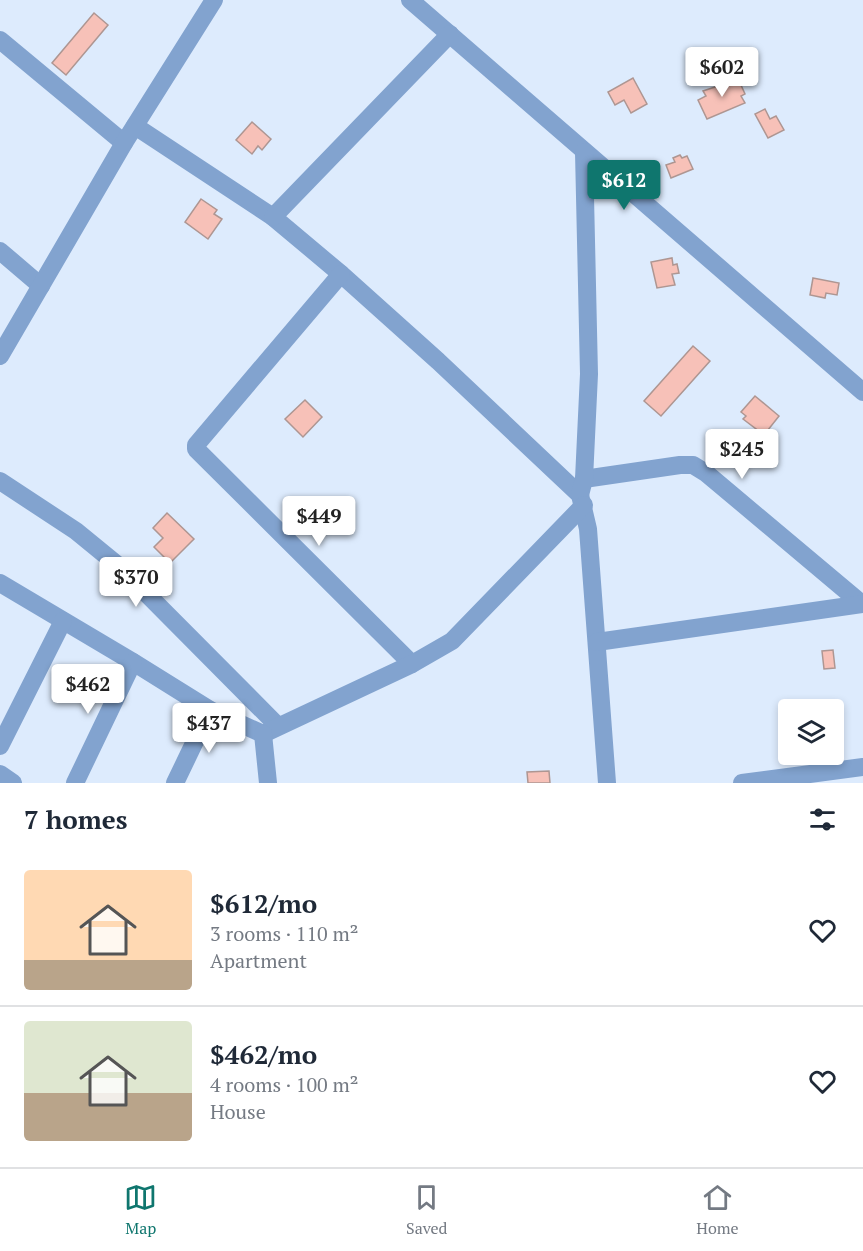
<!DOCTYPE html>
<meta charset="utf-8">
<style>
body{margin:0;font-family:"PT Serif",serif;background:#f2f2f3;color:#1f2937;height:100vh;display:flex;flex-direction:column;font-size:22px;white-space:nowrap}
*{box-sizing:border-box;margin:0}
p{font-size:20px;color:#747a83}
.icon{flex:none;width:33px;height:33px;fill:none;stroke:currentColor;stroke-width:2;stroke-linecap:round;stroke-linejoin:round}
.map{position:relative;height:783px;overflow:hidden}
.side{display:flex;flex-direction:column;background:#fff;flex:1}
.side>*{flex:none}
.controls{position:absolute;left:778px;top:699px;display:grid;gap:12px}
.controls a{display:grid;place-items:center;width:66px;height:66px;border-radius:6px;background:#fff;box-shadow:0 3px 9px #0003;font-size:30px}
.price{position:absolute;translate:-50% -51px;padding:0 14px;border-radius:6px;background:#fff;color:#222;font-size:20px;line-height:39px;filter:drop-shadow(0 2px 3px #0008)}
.price::after{content:'';position:absolute;left:50%;top:36px;width:18px;height:14px;margin-left:-9px;background:inherit;clip-path:polygon(0 0,100% 0,50% 100%)}
.price.on{background:#0f766e;color:#fff}
ul{padding:0;list-style:none}
li{display:flex;align-items:center;gap:18px;height:150px;padding:0 24px}
li+li{border-top:2px solid #e0e1e3}
li span{display:grid;place-items:center;flex:none;width:168px;height:120px;border-radius:6px;color:#555}
li>.icon{margin-inline-start:auto}
span .icon{width:72px;height:72px;fill:#fffc;stroke-width:1}
li b{font-size:26px}
h2{display:flex;justify-content:space-between;align-items:center;height:72px;padding:0 24px;font-size:26px}
.tabs{display:flex;justify-content:space-around;align-items:center;height:84px;border-top:2px solid #e0e1e3;background:#fff;font-size:16px;color:#747a83}
.tabs a{display:grid;justify-items:center;gap:3px}
.tabs .on{color:#0f766e}
.map>svg:first-child{display:block}
.building{fill:#f7c1b8;stroke:#ae9692;stroke-width:1.5}
.lines{fill:none;stroke-linecap:round;stroke-linejoin:round}
.minor{stroke:#82a3cf;stroke-width:18}
</style>
<div class="map">
<svg width="863" height="783" viewBox="0 0 863 783">
<rect width="100%" height="100%" fill="#ddebfd"/>
<g class="building">
<polygon points="94,13 108,25 66,75 52,63"/>
<polygon points="733,76 737,84 740,83 745,94 741,96 745,103 707,119 698,100 706,96 703,91 724,84 722,80"/>
<polygon points="633,78 647,104 631,113 624,100 615,105 608,92"/>
<polygon points="765,109 770,119 776,116 784,130 768,138 755,114"/>
<polygon points="252,122 271,139 262,150 258,146 252,154 236,140"/>
<polygon points="680,155 682,158 687,156 693,169 671,178 666,165 675,162 673,158"/>
<polygon points="201,199 217,210 214,214 222,219 208,239 185,222"/>
<polygon points="672,258 673,265 677,264 679,273 672,274 675,285 657,288 651,262"/>
<polygon points="813,278 839,283 837,295 826,293 825,298 810,295"/>
<polygon points="693,346 710,361 661,416 644,401"/>
<polygon points="755,396 779,416 764,435 743,419 746,416 741,412"/>
<polygon points="305,400 322,417 303,437 285,419"/>
<polygon points="167,513 194,539 170,563 154,547 163,538 153,528"/>
<polygon points="833,650 835,668 824,669 822,651"/>
<polygon points="549,771 550,783 528,783 527,772"/>
</g>
<g class="lines">
<g class="minor">
<polyline points="410,0 863,392"/>
<polyline points="0,40 124,143"/>
<polyline points="135,126 273,217 341,274 438,361 580,495 588,529 607,783"/>
<polyline points="273,217 450,34"/>
<polyline points="0,251 41,286"/>
<polyline points="341,274 196,445 196,449 412,664"/>
<polyline points="0,356 124,143 214,0"/>
<polyline points="584,479 680,465 693,465 706,473 862,604"/>
<polyline points="0,481 76,531 120,567 278,726"/>
<polyline points="580,495 584,479 589,374 584,152"/>
<polyline points="0,583 133,662 210,710 263,734 412,664 452,641 584,505"/>
<polyline points="597,642 863,604"/>
<polyline points="263,734 268,783"/>
<polyline points="0,746 63,621"/>
<polyline points="0,774 13,783"/>
<polyline points="75,783 133,662"/>
<polyline points="175,783 210,710"/>
<polyline points="742,783 863,767"/>
</g>
</g>
</svg>
<div class="controls">
<a><svg class="icon" aria-label="layers" viewBox="0 0 24 24"><path d="M12 4l9 5-9 5-9-5zM3 14l9 5 9-5"/></svg></a>
</div>
<b class="price" style="left:722px;top:98px">$602</b>
<b class="price on" style="left:624px;top:211px">$612</b>
<b class="price" style="left:742px;top:480px">$245</b>
<b class="price" style="left:319px;top:547px">$449</b>
<b class="price" style="left:136px;top:608px">$370</b>
<b class="price" style="left:88px;top:715px">$462</b>
<b class="price" style="left:209px;top:754px">$437</b>
</div>
<section class="side">
<h2>7 homes<svg class="icon" aria-label="filters" viewBox="0 0 24 24"><path d="M4 7h16M4 17h16"/><circle cx="9" cy="7" r="2"/><circle cx="15" cy="17" r="2"/></svg></h2>
<ul>
<li><span style="background:linear-gradient(#ffd9b3 75%,#b9a48a 0)"><svg class="icon" aria-label="home" viewBox="0 0 24 24"><path d="M3 11l9-7 9 7M6 9v11h12V9"/></svg></span><div><b>$612/mo</b><p>3 rooms · 110 m²</p><p>Apartment</p></div><svg class="icon" aria-label="heart" viewBox="0 0 24 24"><path d="M12 20l-8-8c-3-5 5-10 8-4 3-6 11-1 8 4z"/></svg></li>
<li><span style="background:linear-gradient(#dfe7d0 60%,#b9a48a 0)"><svg class="icon" aria-label="home" viewBox="0 0 24 24"><path d="M3 11l9-7 9 7M6 9v11h12V9"/></svg></span><div><b>$462/mo</b><p>4 rooms · 100 m²</p><p>House</p></div><svg class="icon" aria-label="heart" viewBox="0 0 24 24"><path d="M12 20l-8-8c-3-5 5-10 8-4 3-6 11-1 8 4z"/></svg></li>
</ul>
</section>
<nav class="tabs">
<a class="on"><svg class="icon" aria-label="map" viewBox="0 0 24 24"><path d="M3 6l6-2 6 2 6-2v14l-6 2-6-2-6 2zM9 4v14M15 6v14"/></svg>Map</a>
<a><svg class="icon" aria-label="saved" viewBox="0 0 24 24"><path d="M7 4h10v16l-5-4-5 4z"/></svg>Saved</a>
<a><svg class="icon" aria-label="home" viewBox="0 0 24 24"><path d="M3 11l9-7 9 7M6 9v11h12V9"/></svg>Home</a>
</nav>
